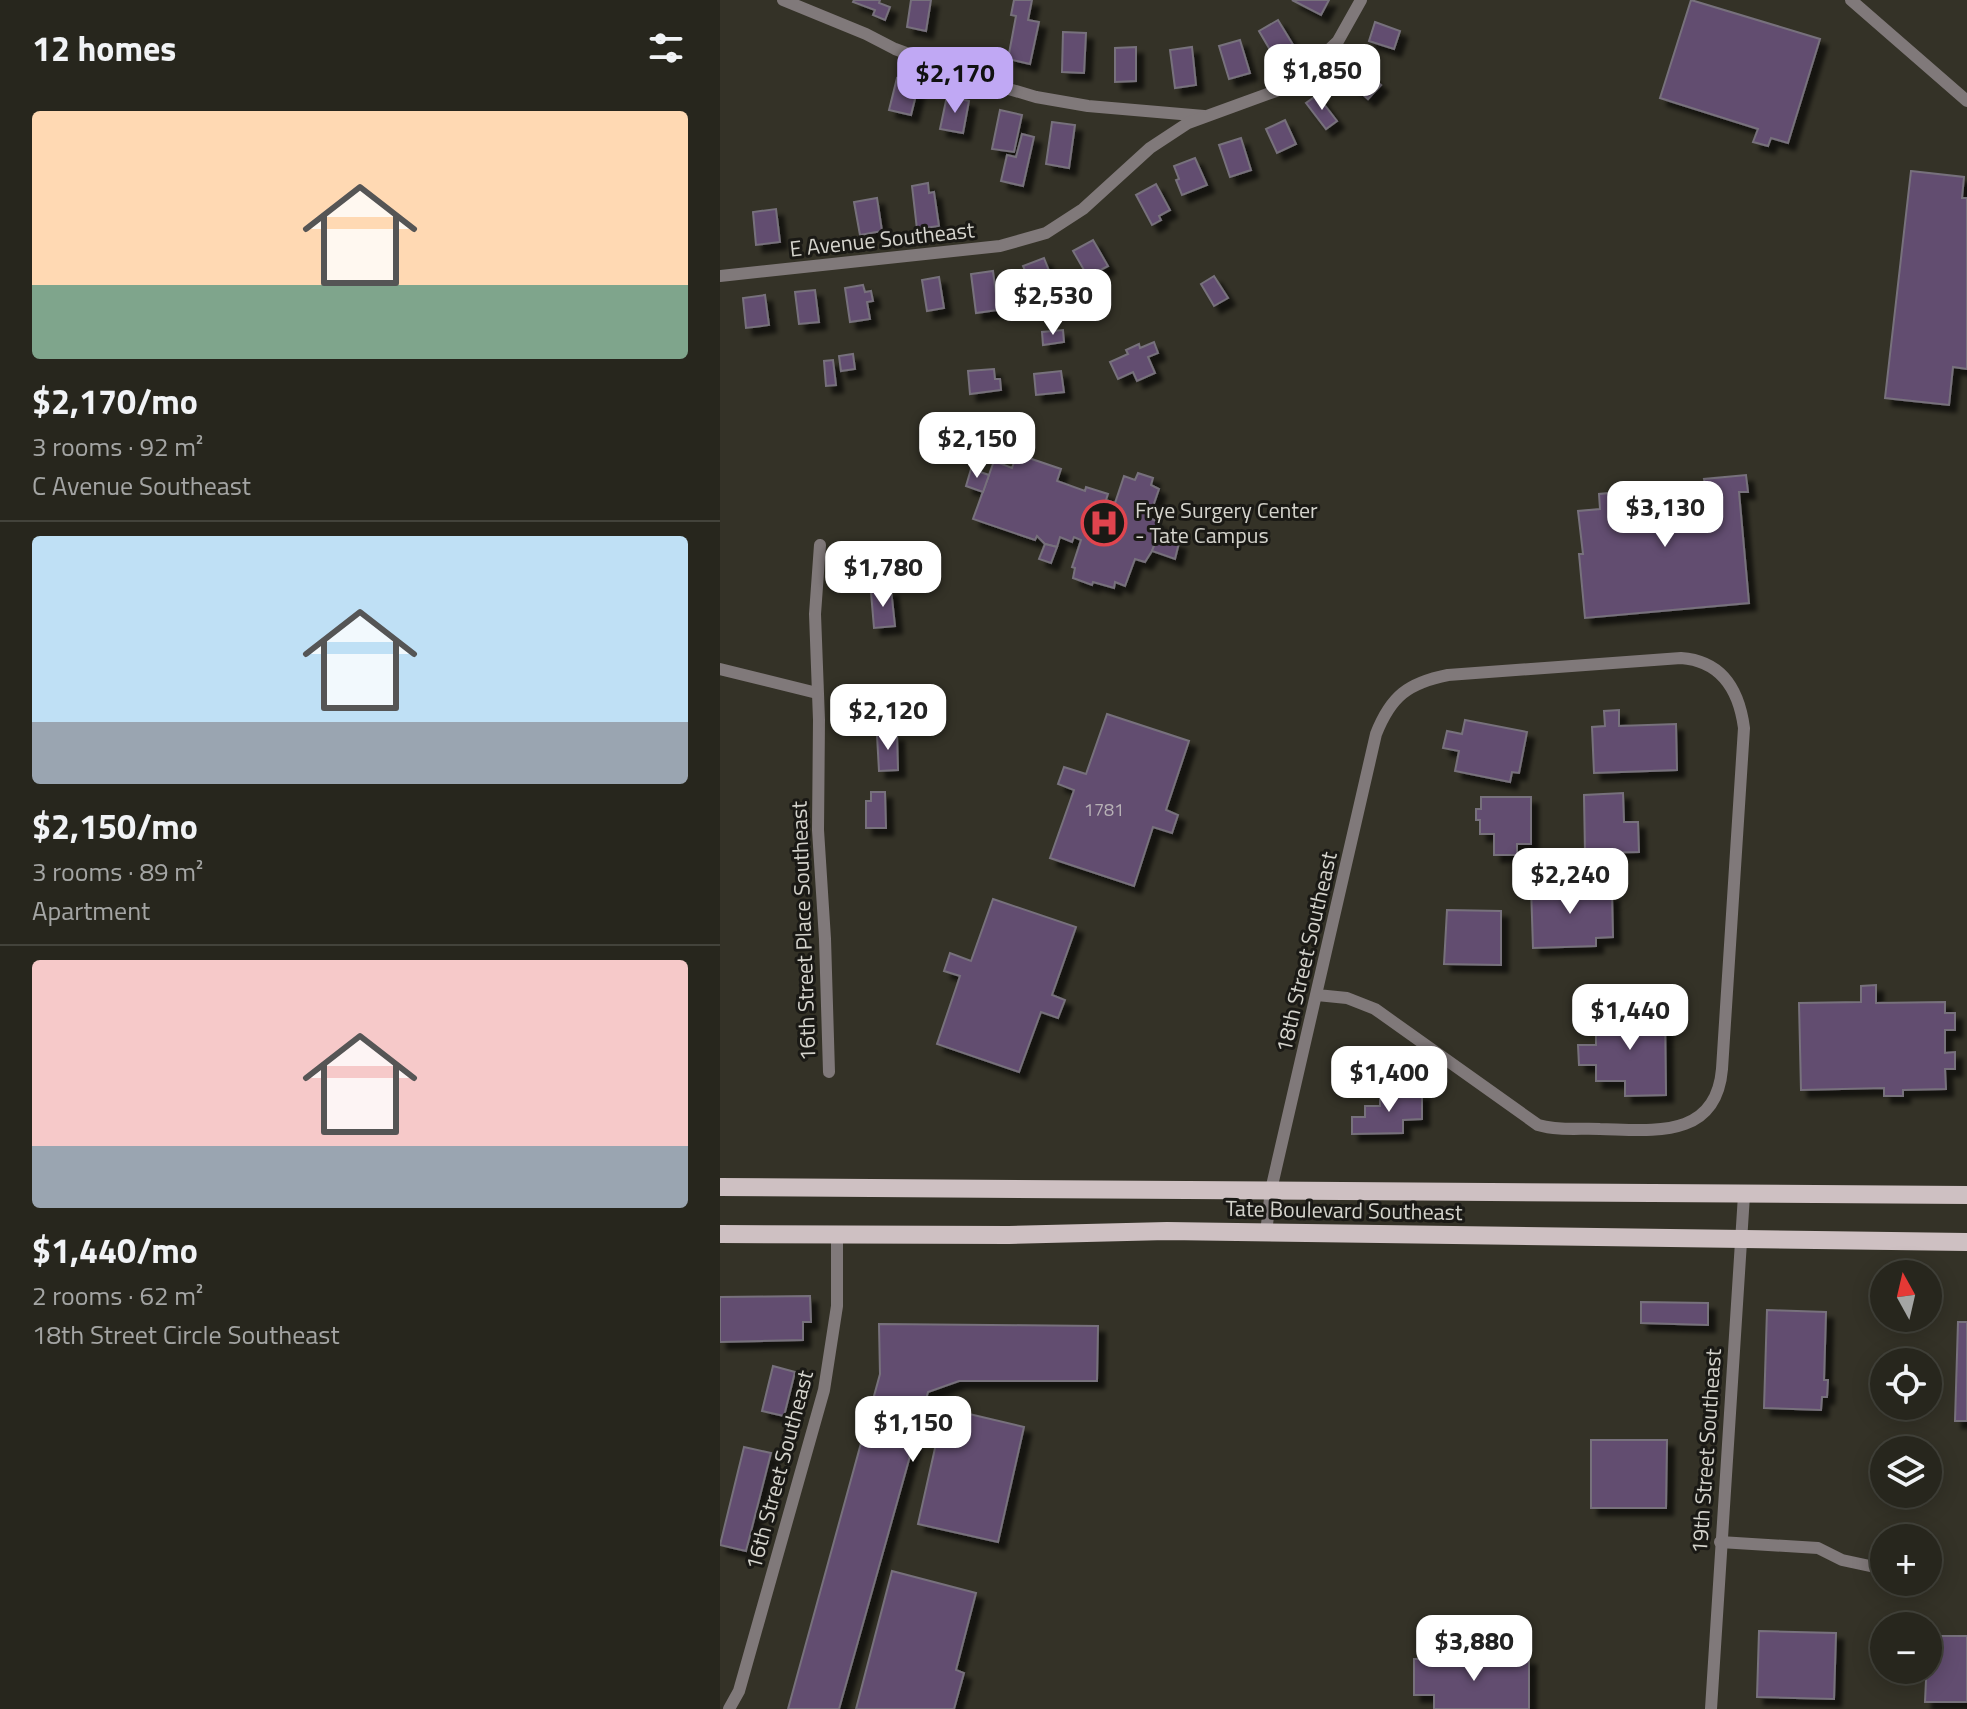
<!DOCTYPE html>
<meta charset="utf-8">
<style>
body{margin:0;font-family:"Titillium Web",sans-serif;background:#33322a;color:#f1f3f6;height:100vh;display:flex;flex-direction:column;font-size:30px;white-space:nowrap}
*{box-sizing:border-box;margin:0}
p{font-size:26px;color:#a4a5a4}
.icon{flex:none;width:44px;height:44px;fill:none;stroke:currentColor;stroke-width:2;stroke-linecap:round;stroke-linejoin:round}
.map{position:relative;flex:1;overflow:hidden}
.side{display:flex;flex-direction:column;background:#27261d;width:720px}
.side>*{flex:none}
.needle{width:52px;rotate:352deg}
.controls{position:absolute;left:1150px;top:1260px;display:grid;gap:16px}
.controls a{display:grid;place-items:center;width:72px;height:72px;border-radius:50%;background:#27261d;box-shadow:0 4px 20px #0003,0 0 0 2px #43433b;font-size:40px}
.price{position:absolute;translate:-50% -68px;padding:0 18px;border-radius:16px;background:#fff;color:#222;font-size:26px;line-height:52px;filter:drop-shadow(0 2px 4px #0008)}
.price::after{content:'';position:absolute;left:50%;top:48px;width:24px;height:18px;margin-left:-12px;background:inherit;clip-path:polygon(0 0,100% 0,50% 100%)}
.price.on{background:#c0a8f4;color:#111}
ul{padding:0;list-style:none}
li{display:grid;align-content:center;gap:16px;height:424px;padding:0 32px}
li+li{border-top:2px solid #43433b}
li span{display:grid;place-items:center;height:248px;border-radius:8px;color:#555}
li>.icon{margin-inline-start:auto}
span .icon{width:144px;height:144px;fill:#fffc;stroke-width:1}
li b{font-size:34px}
h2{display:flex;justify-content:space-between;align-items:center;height:96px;padding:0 32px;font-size:34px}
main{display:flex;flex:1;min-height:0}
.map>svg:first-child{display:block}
.building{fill:#624d70;stroke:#77717c;stroke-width:2;filter:url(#shadow)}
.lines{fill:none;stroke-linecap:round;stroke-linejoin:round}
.street{stroke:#80797a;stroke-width:12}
.primary{stroke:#cec0c2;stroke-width:18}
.labels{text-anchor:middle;stroke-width:6;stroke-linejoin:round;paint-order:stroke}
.number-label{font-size:18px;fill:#b8b2b6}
.street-label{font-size:22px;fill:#d5d4cd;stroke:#1a1915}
.poi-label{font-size:22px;fill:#d5d4cd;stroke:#1a1915;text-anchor:start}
</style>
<main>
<section class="side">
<h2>12 homes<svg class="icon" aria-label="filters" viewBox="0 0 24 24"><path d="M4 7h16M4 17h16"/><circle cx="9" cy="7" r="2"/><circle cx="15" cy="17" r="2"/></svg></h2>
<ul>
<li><span style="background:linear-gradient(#ffd9b3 70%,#7fa58c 0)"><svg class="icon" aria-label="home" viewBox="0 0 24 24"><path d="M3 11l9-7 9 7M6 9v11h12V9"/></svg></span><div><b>$2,170/mo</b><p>3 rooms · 92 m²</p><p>C Avenue Southeast</p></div></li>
<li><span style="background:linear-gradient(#bfe0f5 75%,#9aa5b1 0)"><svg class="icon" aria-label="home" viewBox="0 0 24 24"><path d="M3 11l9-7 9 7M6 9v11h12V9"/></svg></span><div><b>$2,150/mo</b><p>3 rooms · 89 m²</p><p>Apartment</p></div></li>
<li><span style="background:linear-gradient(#f6c9c9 75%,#9aa5b1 0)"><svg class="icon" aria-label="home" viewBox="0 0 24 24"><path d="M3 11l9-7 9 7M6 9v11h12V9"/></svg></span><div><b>$1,440/mo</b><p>2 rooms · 62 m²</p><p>18th Street Circle Southeast</p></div></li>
</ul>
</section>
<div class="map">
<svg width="1247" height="1709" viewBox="0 0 1247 1709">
<defs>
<filter id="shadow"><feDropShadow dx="7" dy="7" stdDeviation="2" flood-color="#0009"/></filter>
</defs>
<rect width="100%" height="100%" fill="#343227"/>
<g class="building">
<polygon points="134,0 160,0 159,3 170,7 165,20 153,15 155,10 133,2"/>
<polygon points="191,0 211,0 206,31 187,27"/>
<polygon points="294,0 312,0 308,20 319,22 310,64 288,59 296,16 291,15"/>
<polygon points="572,0 609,0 601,15"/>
<polygon points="971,0 1100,39 1068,143 1051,138 1048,146 1033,142 1038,129 940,98"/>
<polygon points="558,20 575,48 556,60 539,31"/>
<polygon points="655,22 680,31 674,49 649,41"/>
<polygon points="343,32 366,33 364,73 342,72"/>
<polygon points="520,40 530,73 509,79 499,46"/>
<polygon points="416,47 416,81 395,82 395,48"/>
<polygon points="472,47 476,85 455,88 450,50"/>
<polygon points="633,60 661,85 648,99 620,75"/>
<polygon points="177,78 199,83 191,115 169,110"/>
<polygon points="597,95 617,121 606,129 586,103"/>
<polygon points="227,96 249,101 243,133 220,129"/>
<polygon points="280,110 302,115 294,152 272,149"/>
<polygon points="565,120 576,144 557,153 546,129"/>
<polygon points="332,122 355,125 349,168 326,164"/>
<polygon points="302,134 314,137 303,186 281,181 287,155 296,157"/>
<polygon points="521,138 531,170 510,177 499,145"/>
<polygon points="475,158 487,185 462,195 456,180 459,179 454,166"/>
<polygon points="1191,171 1244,177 1242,198 1247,198 1247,369 1233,367 1229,405 1165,398"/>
<polygon points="208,183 209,193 214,192 219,226 197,229 192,186"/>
<polygon points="436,184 450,210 439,216 441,220 432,225 416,195"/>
<polygon points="157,198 162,231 140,235 134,202"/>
<polygon points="56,209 60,242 36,245 33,212"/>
<polygon points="373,240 388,266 368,277 353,251"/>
<polygon points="324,258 331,276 311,284 303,266"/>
<polygon points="273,271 278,310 256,313 251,274"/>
<polygon points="494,276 508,298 494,306 481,284"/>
<polygon points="219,277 224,308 207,311 202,280"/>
<polygon points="143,285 145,292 151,291 153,301 147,302 150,319 130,322 125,288"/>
<polygon points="95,290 99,322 79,324 75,292"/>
<polygon points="45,295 49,325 26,328 23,298"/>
<polygon points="343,330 344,342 323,345 322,332"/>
<polygon points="434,342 438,353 428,357 435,373 417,381 413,372 398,379 390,362 408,354 406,350 419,344 420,348"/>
<polygon points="133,354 135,369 121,371 119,356"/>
<polygon points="113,360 116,385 106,386 104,361"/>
<polygon points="274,369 275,379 280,379 281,390 250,394 248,371"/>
<polygon points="341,371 344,392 316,395 314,374"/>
<polygon points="297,454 341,469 337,481 365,491 366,487 388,494 386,500 395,503 404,476 415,480 418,473 433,478 431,485 439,489 429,518 439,522 438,536 432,551 425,562 415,559 405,586 395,582 394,588 373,582 372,585 353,578 355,568 352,567 361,540 354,537 352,542 340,537 337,547 325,544 317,536 315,540 253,519 274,461 292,468"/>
<polygon points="251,469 269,475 263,492 246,486"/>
<polygon points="1026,475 1028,492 1019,492 1029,603 865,618 859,554 863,554 858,511 880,509 879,494 985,484 984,479"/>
<polygon points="438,536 459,543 455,559 432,551"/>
<polygon points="325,544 337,547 331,563 319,559"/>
<polygon points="171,589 175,626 154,628 151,592"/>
<polygon points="899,710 899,726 956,724 957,770 874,773 872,727 885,726 884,711"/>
<polygon points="387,714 469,741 446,810 458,815 452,833 433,827 414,886 330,858 354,790 338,784 344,767 366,774"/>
<polygon points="745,720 807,732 799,773 792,772 790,782 735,771 739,751 723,748 727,731 742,734"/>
<polygon points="177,734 178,770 159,771 157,735"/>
<polygon points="151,792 165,792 166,828 146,828 146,801 151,801"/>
<polygon points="903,793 904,822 918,822 919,852 865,853 864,795"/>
<polygon points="761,797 811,797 811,844 797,844 797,855 774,855 774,834 760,834 760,820 756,820 756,809 761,809"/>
<polygon points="875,885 875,894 892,894 893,937 876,938 876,946 813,948 811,887"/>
<polygon points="273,899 356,927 332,995 345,1000 338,1018 321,1012 299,1072 217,1044 240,976 224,971 230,953 251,961"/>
<polygon points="727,910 781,911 781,965 724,964"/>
<polygon points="1156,985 1156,1003 1225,1002 1225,1013 1235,1013 1235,1030 1225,1030 1225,1053 1235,1052 1235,1069 1225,1069 1226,1089 1183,1090 1183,1096 1164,1096 1164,1088 1081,1090 1079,1003 1141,1002 1141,986"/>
<polygon points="945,1012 946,1095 905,1096 905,1081 876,1081 876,1065 859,1065 858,1045 876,1045 876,1014"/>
<polygon points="702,1093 702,1119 683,1120 683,1133 632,1134 632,1117 645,1117 645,1106 660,1106 660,1094"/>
<polygon points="90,1296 91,1322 83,1322 83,1340 0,1342 0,1297"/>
<polygon points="921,1302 988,1303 988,1325 921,1323"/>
<polygon points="1047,1310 1106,1312 1104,1380 1108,1380 1107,1397 1102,1397 1101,1410 1044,1408"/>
<polygon points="1238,1322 1247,1322 1247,1421 1235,1421"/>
<polygon points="159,1324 378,1326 377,1381 239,1381 208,1392 119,1709 68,1709 160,1374"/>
<polygon points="53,1366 75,1372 64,1416 42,1411"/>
<polygon points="224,1408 304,1427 278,1542 198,1524"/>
<polygon points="871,1440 947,1440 946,1508 871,1508"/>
<polygon points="24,1447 51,1453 26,1551 0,1545"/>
<polygon points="172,1571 256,1593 236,1670 244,1673 234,1709 136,1709"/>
<polygon points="1039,1631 1116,1633 1114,1699 1037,1697"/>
<polygon points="1208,1636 1247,1636 1247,1702 1205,1702"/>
<polygon points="809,1658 809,1709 714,1709 714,1695 694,1695 694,1659"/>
</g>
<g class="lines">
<g class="street">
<polyline points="63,0 146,34 175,49 265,82 316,97 368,106 484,116"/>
<polyline points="1131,0 1247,101"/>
<polyline points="0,276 280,246 326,233 363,209 430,148 468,123 556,91 579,78 618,41 641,0"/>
<polyline points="100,545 95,614 99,720 98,830 105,939 109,1072"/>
<polyline points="0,669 97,693"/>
<path d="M546,1233L551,1190L656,734C671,696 688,683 728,675L961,658C1002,661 1019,690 1024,728L1002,1069C996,1140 932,1130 880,1129C860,1128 838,1131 818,1125L655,1009L627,998L597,995"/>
<polyline points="1000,1542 1098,1548 1122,1560 1164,1569"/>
<polyline points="1208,1564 1214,1563"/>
<polyline points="9,1709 19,1691 104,1390 117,1306 117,1234"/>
<polyline points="991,1709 1024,1195"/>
</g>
<g class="primary">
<polyline points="0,1187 1247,1195"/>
<polyline points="0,1234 289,1235 447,1231 1247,1242"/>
</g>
</g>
<defs>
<g id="hospital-ring" transform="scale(2.3)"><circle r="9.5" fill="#1a1915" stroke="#e0444e" stroke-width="1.5"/><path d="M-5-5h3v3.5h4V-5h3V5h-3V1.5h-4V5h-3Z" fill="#e0444e"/></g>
</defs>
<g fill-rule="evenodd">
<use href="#hospital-ring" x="384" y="523"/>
</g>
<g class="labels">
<g class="number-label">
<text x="384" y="816">1781</text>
</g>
<g class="street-label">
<text transform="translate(162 239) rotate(-6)" y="8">E Avenue Southeast</text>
<text transform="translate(83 931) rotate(-92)" y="8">16th Street Place Southeast</text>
<text transform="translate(586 952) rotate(-77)" y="8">18th Street Southeast</text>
<text transform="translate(624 1210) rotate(1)" y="8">Tate Boulevard Southeast</text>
<text transform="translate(986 1451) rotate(-86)" y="8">19th Street Southeast</text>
<text transform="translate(59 1470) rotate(-75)" y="8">16th Street Southeast</text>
</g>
<g class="poi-label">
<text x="415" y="518">Frye Surgery Center<tspan x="415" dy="25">- Tate Campus</tspan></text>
</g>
</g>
</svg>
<div class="controls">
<a><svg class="needle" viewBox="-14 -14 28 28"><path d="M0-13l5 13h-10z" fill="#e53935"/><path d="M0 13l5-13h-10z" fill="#a4a5a4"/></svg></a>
<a><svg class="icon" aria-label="locate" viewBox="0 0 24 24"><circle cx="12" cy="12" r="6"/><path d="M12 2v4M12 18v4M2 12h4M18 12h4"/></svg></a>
<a><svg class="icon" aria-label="layers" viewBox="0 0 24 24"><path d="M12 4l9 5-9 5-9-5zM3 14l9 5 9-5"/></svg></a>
<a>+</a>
<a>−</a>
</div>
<b class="price" style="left:602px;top:112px">$1,850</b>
<b class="price on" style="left:235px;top:115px">$2,170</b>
<b class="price" style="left:333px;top:337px">$2,530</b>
<b class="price" style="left:257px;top:480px">$2,150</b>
<b class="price" style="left:945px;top:549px">$3,130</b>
<b class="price" style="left:163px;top:609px">$1,780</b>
<b class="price" style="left:168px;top:752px">$2,120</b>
<b class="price" style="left:850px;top:916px">$2,240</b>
<b class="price" style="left:910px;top:1052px">$1,440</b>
<b class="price" style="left:669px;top:1114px">$1,400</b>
<b class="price" style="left:193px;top:1464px">$1,150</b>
<b class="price" style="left:754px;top:1683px">$3,880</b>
</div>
</main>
